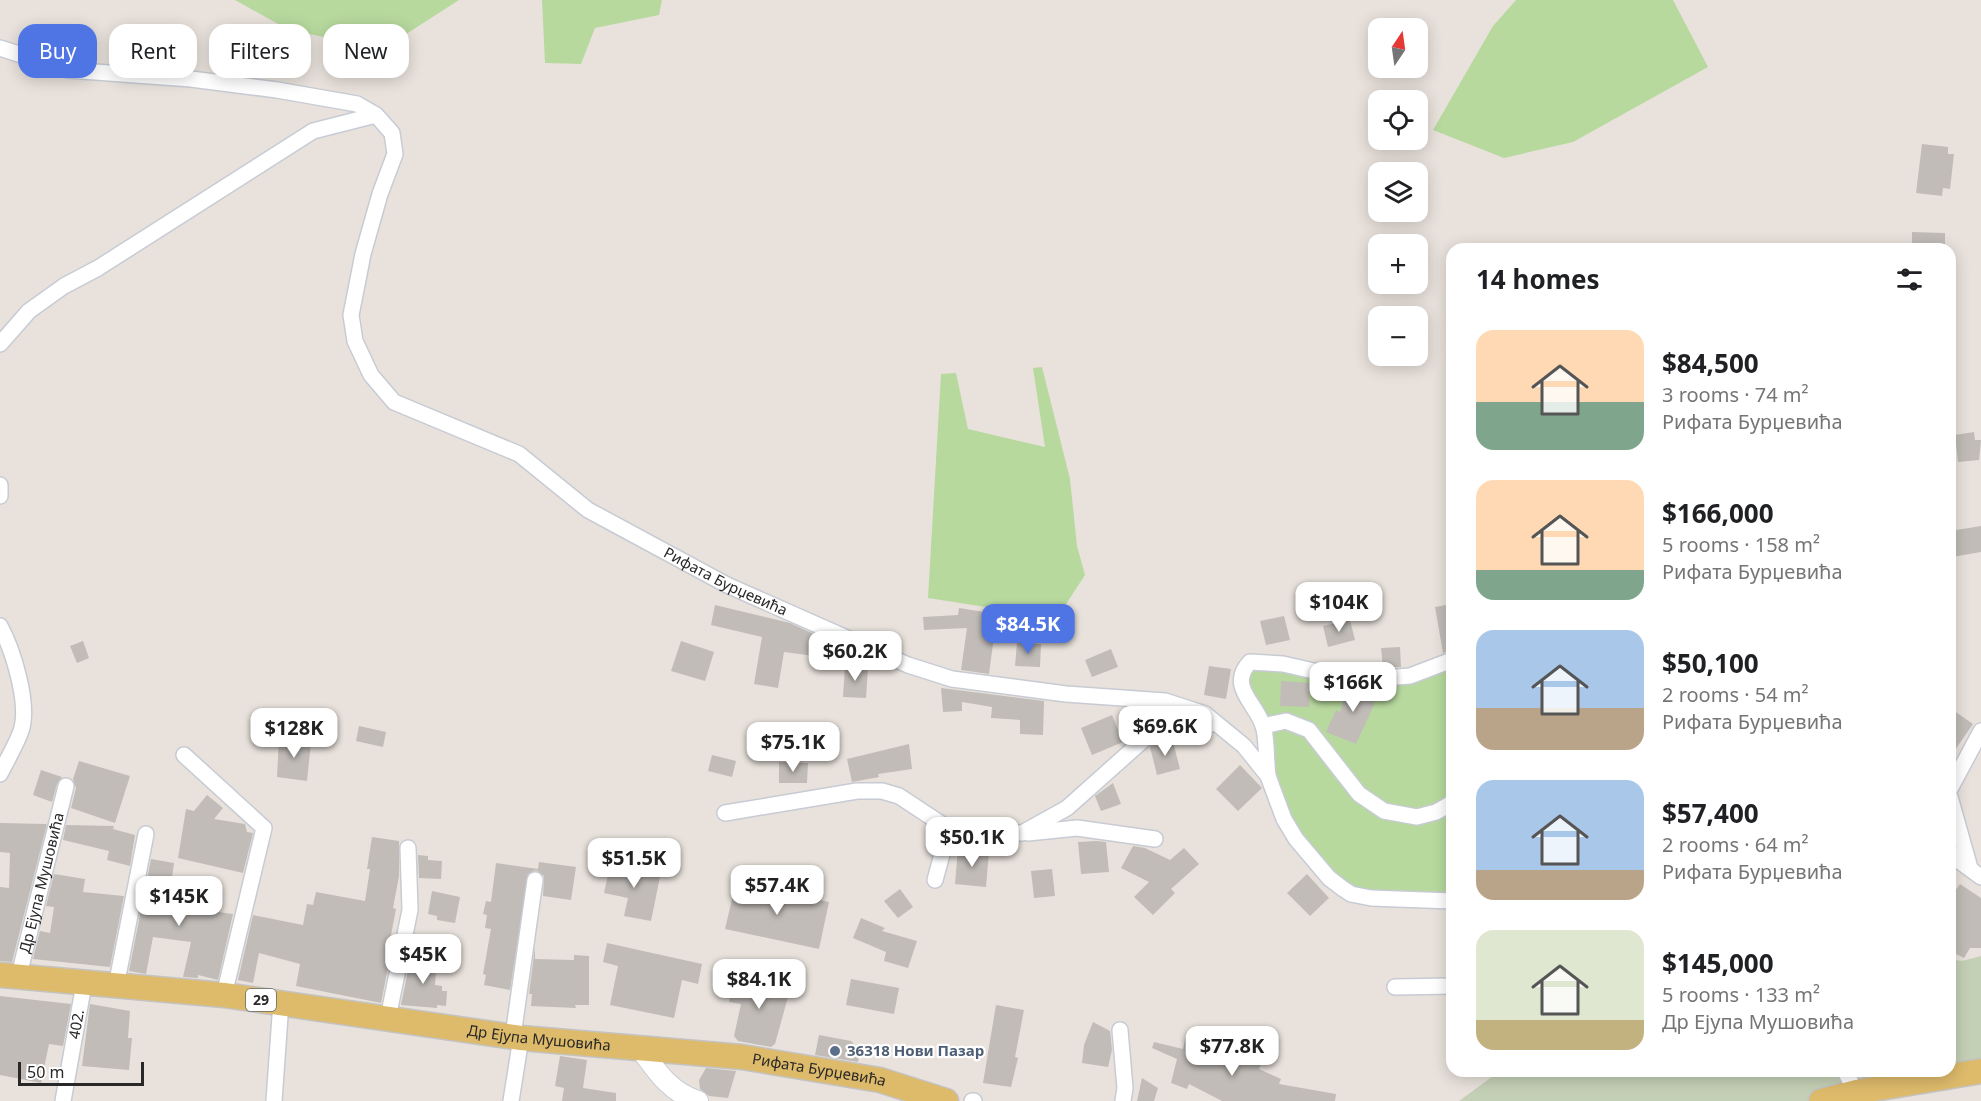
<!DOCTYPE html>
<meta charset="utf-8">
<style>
body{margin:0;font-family:"Noto Sans",sans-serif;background:#f6f6f6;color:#202124;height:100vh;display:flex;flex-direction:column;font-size:22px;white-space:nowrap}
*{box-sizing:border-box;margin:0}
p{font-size:20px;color:#757577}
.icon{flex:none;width:33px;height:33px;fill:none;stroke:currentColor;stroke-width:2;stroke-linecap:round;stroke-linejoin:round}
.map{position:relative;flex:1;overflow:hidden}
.drawer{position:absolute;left:1446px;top:243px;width:510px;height:834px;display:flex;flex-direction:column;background:#fff;border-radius:18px;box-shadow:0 3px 15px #0003}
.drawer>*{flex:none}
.hud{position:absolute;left:18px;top:24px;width:570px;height:54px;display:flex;gap:12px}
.needle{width:39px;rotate:13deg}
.buttons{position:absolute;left:1368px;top:18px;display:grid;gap:12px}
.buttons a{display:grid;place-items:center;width:60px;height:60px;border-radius:12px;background:#fff;box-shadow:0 3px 15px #0003;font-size:30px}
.scale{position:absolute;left:18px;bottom:15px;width:126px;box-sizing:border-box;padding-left:6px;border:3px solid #282828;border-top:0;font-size:16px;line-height:21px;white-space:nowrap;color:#282828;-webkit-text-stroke:4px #fff;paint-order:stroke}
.price{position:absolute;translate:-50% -51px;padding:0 14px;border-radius:12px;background:#fff;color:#222;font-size:20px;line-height:39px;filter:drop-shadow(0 2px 3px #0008)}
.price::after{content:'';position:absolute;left:50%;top:36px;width:18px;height:14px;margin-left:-9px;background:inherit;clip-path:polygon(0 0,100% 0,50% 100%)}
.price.current{background:#4e75e3;color:#fff}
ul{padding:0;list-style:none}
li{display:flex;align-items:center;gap:18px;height:150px;padding:0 30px}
li span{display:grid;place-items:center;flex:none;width:168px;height:120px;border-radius:18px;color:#555}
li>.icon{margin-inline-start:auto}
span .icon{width:72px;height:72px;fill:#fffc;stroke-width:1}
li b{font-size:26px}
h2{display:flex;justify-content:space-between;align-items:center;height:72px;padding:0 30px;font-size:26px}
.pill{padding:0 21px;border-radius:18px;background:#fff;box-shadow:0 3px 15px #0003;font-size:21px;line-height:54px}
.pill.current{background:#4e75e3;color:#fff}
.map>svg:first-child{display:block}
.green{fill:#b7d99e}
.cemetery{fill:#c4d0b5}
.building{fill:#c1bcb8}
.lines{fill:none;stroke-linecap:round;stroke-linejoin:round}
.minor-casing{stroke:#c7cbd4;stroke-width:18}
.tertiary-casing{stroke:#c7cbd4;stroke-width:22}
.primary-casing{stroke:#c3c3c3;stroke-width:27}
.minor{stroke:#fff;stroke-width:15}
.tertiary{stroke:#fff;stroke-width:20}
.primary{stroke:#debb6b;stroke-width:24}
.service-dot{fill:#5c6f8a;stroke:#fff;stroke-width:2}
.labels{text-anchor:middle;stroke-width:4.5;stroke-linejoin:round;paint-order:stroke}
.shield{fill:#fff;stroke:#686868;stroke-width:1.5}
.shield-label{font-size:14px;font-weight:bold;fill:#282828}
.street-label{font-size:15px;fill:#282828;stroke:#fff}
.service-label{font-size:15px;font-weight:bold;fill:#4e5e75;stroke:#fff;text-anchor:start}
</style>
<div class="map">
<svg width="1981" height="1101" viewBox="0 0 1981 1101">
<rect width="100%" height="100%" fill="#e9e2dc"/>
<g class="green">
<polygon points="235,0 459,0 400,38 351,43 287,29"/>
<polygon points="542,0 662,0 659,15 595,28 581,64 545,63"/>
<polygon points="1516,0 1673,0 1708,67 1573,142 1504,158 1433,130 1493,26"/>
<polygon points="1042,367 1070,479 1077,546 1085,575 1057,618 928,598 941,374 956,373 968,429 1045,447 1033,368"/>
<polygon points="1452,660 1452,891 1442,900 1351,894 1284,819 1263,726 1243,693 1245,668 1397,677"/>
</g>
<g class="cemetery">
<polygon points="1981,956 1981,1071 1880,1087 1876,1071 1950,1071 1950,959 1962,961"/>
<polygon points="1500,1071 1845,1071 1858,1101 1459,1101"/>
</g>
<g class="building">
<polygon points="1922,144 1948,147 1948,154 1954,154 1950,189 1943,188 1942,196 1916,193"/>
<polygon points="1912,232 1945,233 1945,249 1912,249"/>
<polygon points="1974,432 1975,440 1981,440 1979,460 1958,462 1955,435"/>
<polygon points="1981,526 1981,552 1952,557 1950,531"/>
<polygon points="1452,604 1452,650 1443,653 1435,607"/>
<polygon points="715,605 790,623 818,636 815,656 784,652 778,688 754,684 762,637 711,625"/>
<polygon points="959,608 997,614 989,674 961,670 967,628 924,630 923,617 958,615"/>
<polygon points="1284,616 1290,640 1266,645 1260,621"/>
<polygon points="1350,620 1355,640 1328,647 1323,626"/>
<polygon points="83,641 89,658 77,663 70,646"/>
<polygon points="681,641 714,652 705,681 671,671"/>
<polygon points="1017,643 1041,644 1040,667 1015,666"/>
<polygon points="1400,647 1401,667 1383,667 1381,648"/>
<polygon points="1111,649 1118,667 1092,677 1085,660"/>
<polygon points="845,666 868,668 866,698 843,697"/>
<polygon points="1209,666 1231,669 1226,699 1204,695"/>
<polygon points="1281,681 1310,683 1309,707 1280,706"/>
<polygon points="1347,687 1378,687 1373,707 1356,744 1326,732 1336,710 1340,712"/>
<polygon points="941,688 1044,701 1043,735 1020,734 1020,720 991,718 992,707 962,702 962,711 943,712"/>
<polygon points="1950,708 1973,724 1950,757"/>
<polygon points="1112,715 1123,742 1092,755 1081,728"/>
<polygon points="359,726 386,732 383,747 356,741"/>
<polygon points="279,738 311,742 307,781 277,777"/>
<polygon points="1172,738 1180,769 1157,775 1150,747 1155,742"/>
<polygon points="909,744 912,769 878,774 879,777 852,782 847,759"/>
<polygon points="712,755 736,761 732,777 708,771"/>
<polygon points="79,761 130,776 115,823 71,808 76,788 73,779"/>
<polygon points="779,762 808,763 807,783 779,783"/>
<polygon points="1240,765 1262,788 1238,811 1216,789"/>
<polygon points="41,770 62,777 57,784 52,802 33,795"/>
<polygon points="1113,783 1121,804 1101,811 1095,796"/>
<polygon points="207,795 223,808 214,819 245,824 247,832 253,833 243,873 178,858 186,809 194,811"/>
<polygon points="0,823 47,824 12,962 0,961 0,887 9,888 10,853 0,852"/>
<polygon points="66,825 114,826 113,829 135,835 130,866 107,860 109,851 63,840"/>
<polygon points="372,837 399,841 399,876 393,908 396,909 388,951 391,952 381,1003 296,986 300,964 259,953 253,983 238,980 253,915 303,925 307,904 313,905 316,892 365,901 370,869 367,869"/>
<polygon points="1096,841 1106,842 1109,872 1081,874 1078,842"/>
<polygon points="1133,846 1145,848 1170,860 1184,848 1199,864 1171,889 1175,893 1153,915 1134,897 1149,882 1121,868"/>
<polygon points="958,848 989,851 986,887 955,884"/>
<polygon points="418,855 428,856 428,860 442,861 441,879 419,878"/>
<polygon points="151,859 174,863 168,905 233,914 218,980 198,975 198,978 183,977 191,942 153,937 146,974 129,971"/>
<polygon points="611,861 661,872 651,921 624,916 628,898 604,893"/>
<polygon points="539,862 576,867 571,900 543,896 544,876 536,870 528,874 510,990 484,985 486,975 483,974 491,929 485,928 487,915 483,914 486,901 491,902 496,863 538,869"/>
<polygon points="1052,869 1055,896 1034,898 1031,871"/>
<polygon points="54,874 85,879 83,892 124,896 110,967 33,959 40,931 50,933 54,907 46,906"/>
<polygon points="1307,874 1329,898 1310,916 1287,893"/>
<polygon points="736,882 829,902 819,949 725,929"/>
<polygon points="1960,884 1981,898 1981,948 1970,948 1964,958 1950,951 1950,898"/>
<polygon points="900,889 913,907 898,918 884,901"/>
<polygon points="432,891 460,897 455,923 437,920 437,916 428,914"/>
<polygon points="861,918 885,928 882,931 917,941 908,968 884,961 886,952 853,938"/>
<polygon points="607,943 702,964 698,984 682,980 674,1018 610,1005 618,966 603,962"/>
<polygon points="535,947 535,959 574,960 574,955 589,956 589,1005 575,1005 576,1008 531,1006 532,994 529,994"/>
<polygon points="411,956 437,958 435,985 442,986 442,991 447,991 446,1006 437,1005 437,1008 401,1005"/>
<polygon points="735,975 791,986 775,1044 771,1047 738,1041 734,1036 741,1004 729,1002"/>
<polygon points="851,979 899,988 894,1014 846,1005"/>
<polygon points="0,996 71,1004 63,1046 49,1044 41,1083 0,1075"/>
<polygon points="90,1004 130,1011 128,1038 132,1038 129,1070 82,1066"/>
<polygon points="996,1005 1024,1010 1015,1057 1018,1058 1011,1087 983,1083"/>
<polygon points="1093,1022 1110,1031 1112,1050 1108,1067 1082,1063 1084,1045"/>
<polygon points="819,1035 851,1041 860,1050 858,1062 815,1055"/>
<polygon points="1186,1036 1202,1043 1201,1050 1261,1064 1259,1069 1281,1079 1279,1084 1336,1094 1335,1101 1222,1101 1189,1084 1187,1089 1171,1083 1177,1059 1152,1048 1154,1042 1183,1049"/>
<polygon points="560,1056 587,1060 583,1088 616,1093 616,1101 562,1101 564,1088 555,1086"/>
<polygon points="706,1068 736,1071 728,1098 709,1096 700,1089 699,1080"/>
<polygon points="1142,1078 1158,1088 1154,1101 1137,1101"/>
</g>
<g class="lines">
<g class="minor-casing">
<g id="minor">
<path id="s1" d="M0,48L68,70L191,79L277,90L357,104L376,115L392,133L395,154L380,194L363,254L351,315L355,341L371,375L394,402L519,454L588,510L727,585L908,665L952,679L1066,694L1165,701L1205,714L1244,746L1268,776L1284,819L1296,839L1329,878L1342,888L1351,894L1371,898L1452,901"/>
<polyline points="0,344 29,311 64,286 98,268 313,131 376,115"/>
<polyline points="0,485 0,496"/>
<path d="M0,626C13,650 30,704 21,731C16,745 7,760 0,774"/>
<polyline points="1263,726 1286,721 1309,730 1359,794 1384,811 1417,817 1436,812 1452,803"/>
<polyline points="184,755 264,828 224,995"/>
<path d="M1268,776C1266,760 1267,744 1264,729C1259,705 1226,687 1250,662L1283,664L1340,677H1397L1410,676L1452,660"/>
<polyline points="1950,789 1981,731"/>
<polyline points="1950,797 1970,868"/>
<path d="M725,813L857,791H882L899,796L949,829L973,833H1022L1067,808L1159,726C1176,718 1194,717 1211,724"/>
<polyline points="1028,833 1077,828 1155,839"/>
<polyline points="1950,851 1955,858 1981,877"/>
<polyline points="935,880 949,829"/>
<path id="s2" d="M18,979L66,786"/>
<polyline points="116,986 146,834"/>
<polyline points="1395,987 1452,986"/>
<polyline points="388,1018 410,910 408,848"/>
<polyline points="1120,1030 1125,1088 1123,1101"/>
<polyline points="513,1036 535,880"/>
<polyline points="1845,1071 1856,1092"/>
<path id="s3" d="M63,1101L84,984"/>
<polyline points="274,1101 281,1002"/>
<polyline points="511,1101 521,1038"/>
<polyline points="972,1101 974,1101"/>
</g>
</g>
<g class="tertiary-casing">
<path id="tertiary" d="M639,1047C656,1070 669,1092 698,1101"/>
</g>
<g class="primary-casing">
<g id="primary">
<path id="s4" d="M0,975L224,995L521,1038L742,1057L880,1080L946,1101"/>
<polyline points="1821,1101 1856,1092 1981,1071"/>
</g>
</g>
<use href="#minor" class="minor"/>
<use href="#tertiary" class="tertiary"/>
<use href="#primary" class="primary"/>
</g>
<circle class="service-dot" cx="835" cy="1051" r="6"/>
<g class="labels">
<rect class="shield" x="246" y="989" width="30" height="22" rx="4.5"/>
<g class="shield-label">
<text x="261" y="1005">29</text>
</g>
<g class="street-label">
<text dy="5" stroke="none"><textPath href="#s1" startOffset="1076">Рифата Бурџевића</textPath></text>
<text dy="5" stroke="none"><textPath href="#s2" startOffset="99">Др Ејупа Мушовића</textPath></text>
<text dy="5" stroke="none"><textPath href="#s3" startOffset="78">402.</textPath></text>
<text dy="5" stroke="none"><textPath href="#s4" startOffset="543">Др Ејупа Мушовића</textPath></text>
<text dy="5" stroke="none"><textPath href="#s4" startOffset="825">Рифата Бурџевића</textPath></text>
</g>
<g class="service-label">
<text x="847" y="1056">36318 Нови Пазар</text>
</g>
</g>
</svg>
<div class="buttons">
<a><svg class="needle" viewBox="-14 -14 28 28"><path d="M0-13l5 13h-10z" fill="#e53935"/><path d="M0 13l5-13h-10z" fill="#757577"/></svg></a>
<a><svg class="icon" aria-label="locate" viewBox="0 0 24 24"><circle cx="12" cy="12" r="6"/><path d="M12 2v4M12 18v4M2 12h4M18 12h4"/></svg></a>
<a><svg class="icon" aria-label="layers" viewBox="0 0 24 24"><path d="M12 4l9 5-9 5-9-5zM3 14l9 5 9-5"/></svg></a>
<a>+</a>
<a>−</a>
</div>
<div class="scale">50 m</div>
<b class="price" style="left:1339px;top:633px">$104K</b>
<b class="price current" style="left:1028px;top:655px">$84.5K</b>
<b class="price" style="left:855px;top:682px">$60.2K</b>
<b class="price" style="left:1353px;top:713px">$166K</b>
<b class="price" style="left:1165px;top:757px">$69.6K</b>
<b class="price" style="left:294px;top:759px">$128K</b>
<b class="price" style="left:793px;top:773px">$75.1K</b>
<b class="price" style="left:972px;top:868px">$50.1K</b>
<b class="price" style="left:634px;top:889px">$51.5K</b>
<b class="price" style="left:777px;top:916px">$57.4K</b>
<b class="price" style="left:179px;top:927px">$145K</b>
<b class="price" style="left:423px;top:985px">$45K</b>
<b class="price" style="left:759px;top:1010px">$84.1K</b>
<b class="price" style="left:1232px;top:1077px">$77.8K</b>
<div class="hud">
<a class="pill current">Buy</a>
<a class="pill">Rent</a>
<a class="pill">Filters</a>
<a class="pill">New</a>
</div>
<section class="drawer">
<h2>14 homes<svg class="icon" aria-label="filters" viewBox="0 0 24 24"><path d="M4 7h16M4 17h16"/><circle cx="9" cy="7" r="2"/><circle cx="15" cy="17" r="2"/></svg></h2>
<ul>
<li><span style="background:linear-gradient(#ffd9b3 60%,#7fa58c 0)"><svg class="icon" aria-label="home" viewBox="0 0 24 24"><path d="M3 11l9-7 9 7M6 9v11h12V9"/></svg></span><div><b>$84,500</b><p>3 rooms · 74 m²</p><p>Рифата Бурџевића</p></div></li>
<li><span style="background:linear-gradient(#ffd9b3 75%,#7fa58c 0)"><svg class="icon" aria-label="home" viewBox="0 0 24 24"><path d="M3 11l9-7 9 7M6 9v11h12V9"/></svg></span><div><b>$166,000</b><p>5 rooms · 158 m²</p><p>Рифата Бурџевића</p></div></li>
<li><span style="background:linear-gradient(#a9c7e8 65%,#b9a48a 0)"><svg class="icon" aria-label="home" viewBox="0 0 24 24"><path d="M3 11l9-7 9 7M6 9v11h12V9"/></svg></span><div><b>$50,100</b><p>2 rooms · 54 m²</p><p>Рифата Бурџевића</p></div></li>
<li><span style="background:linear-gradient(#a9c7e8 75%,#b9a48a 0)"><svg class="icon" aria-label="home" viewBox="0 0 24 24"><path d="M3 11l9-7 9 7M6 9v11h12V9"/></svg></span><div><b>$57,400</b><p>2 rooms · 64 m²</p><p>Рифата Бурџевића</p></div></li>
<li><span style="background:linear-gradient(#dfe7d0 75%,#c2b280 0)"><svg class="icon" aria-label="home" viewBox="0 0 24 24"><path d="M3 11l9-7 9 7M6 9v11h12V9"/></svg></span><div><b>$145,000</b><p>5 rooms · 133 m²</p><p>Др Ејупа Мушовића</p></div></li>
</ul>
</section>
</div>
